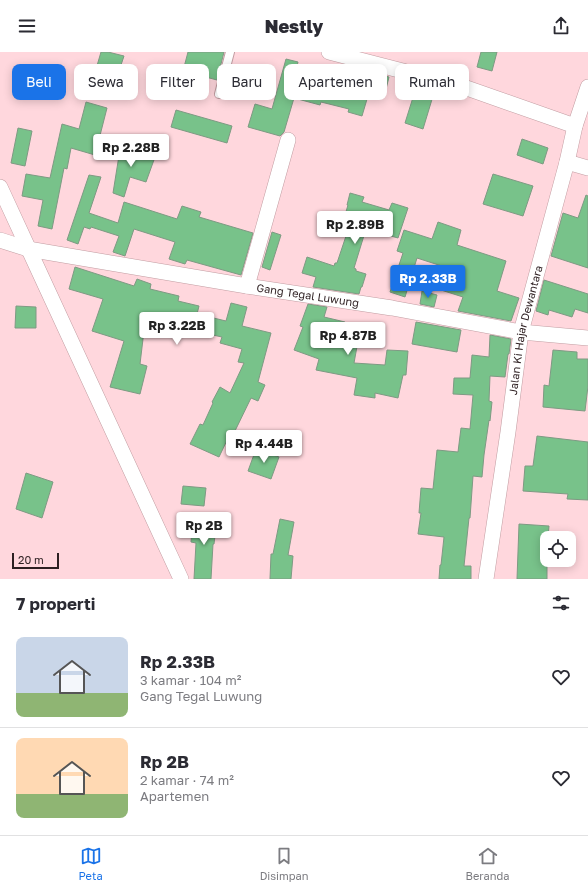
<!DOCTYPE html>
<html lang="id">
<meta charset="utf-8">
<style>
body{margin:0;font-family:"Golos Text",sans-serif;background:#f7f7f7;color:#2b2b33;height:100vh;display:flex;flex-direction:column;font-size:15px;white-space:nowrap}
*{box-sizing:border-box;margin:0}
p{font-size:13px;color:#7c7c81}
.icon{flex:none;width:22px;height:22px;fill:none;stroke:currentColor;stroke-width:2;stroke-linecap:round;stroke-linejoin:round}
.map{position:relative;height:527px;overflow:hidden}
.drawer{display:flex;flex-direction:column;background:#fff;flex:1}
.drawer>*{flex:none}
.hud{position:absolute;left:12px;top:12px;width:564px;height:36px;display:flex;gap:8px}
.controls{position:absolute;left:540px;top:479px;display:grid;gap:8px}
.controls a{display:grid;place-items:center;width:36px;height:36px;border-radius:8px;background:#fff;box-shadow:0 2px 10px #0003;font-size:20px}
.scale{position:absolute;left:12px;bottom:10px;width:47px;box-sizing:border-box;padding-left:4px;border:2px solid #2d1f21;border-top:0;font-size:11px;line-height:14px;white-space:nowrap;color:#2d1f21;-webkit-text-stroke:3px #ffd7dd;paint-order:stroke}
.price{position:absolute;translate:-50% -34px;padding:0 9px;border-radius:4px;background:#fff;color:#222;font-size:13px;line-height:26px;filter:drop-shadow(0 1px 2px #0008)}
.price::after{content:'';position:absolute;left:50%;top:24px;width:12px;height:9px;margin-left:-6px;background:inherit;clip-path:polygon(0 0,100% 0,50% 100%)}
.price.current{background:#1a73e8;color:#fff}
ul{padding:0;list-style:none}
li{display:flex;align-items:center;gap:12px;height:100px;padding:0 16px}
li+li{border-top:1px solid #e1e1e2}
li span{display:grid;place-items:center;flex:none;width:112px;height:80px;border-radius:8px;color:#555}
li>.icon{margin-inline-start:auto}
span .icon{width:48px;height:48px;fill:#fffc;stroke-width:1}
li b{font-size:17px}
h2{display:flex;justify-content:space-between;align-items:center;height:48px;padding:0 16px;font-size:17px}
.chip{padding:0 14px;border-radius:8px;background:#fff;box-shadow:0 2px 10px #0003;font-size:14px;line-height:36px}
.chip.current{background:#1a73e8;color:#fff}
header{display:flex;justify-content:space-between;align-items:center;height:52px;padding:0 16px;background:#fff;font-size:18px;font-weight:800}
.dock{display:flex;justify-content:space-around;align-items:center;height:56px;border-top:1px solid #e1e1e2;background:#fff;font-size:11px;color:#7c7c81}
.dock a{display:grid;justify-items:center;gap:2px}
.dock .current{color:#1a73e8}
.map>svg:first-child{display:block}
.building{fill:#78c28a;stroke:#7e9a83}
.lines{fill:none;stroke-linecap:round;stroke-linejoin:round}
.lane-casing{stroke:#c29da2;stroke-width:10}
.street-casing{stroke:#c29da2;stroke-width:16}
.lane{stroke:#fff;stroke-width:8}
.street{stroke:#fff;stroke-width:15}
.labels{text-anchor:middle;stroke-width:4;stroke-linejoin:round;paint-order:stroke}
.street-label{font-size:11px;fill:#2d1f21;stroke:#ffd7dd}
</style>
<header><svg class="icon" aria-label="menu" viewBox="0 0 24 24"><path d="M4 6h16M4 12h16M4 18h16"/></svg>Nestly<svg class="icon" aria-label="share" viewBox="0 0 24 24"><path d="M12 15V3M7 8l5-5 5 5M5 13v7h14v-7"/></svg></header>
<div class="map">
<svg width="588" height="527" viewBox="0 0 588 527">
<rect width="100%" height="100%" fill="#ffd7dd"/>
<g class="building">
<polygon points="101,0 108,0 124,4 119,19 117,18 114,30 94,24"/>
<polygon points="188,0 224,0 217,28 183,19"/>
<polygon points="481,0 497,0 492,19 477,15"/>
<polygon points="286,7 298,10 296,18 335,30 336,26 347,29 351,15 389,25 385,41 370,37 362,64 348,60 349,57 321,50 320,53 294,46 284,80 280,84 248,75 255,52 272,57"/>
<polygon points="415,39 433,44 423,77 405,71"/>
<polygon points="86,50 107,56 95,103 71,96 67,117 64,116 52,177 38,174 43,148 22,144 26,122 50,126 62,72 79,77"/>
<polygon points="176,58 232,74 227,91 171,75"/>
<polygon points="18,76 32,79 25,114 11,111"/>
<polygon points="522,87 548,96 543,112 517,103"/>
<polygon points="121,91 136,94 135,99 155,105 146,130 130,125 124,145 113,141"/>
<polygon points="493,122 533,134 523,164 483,152"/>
<polygon points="89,123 101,125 89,161 118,171 124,150 177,167 182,154 201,160 199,165 253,181 241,223 187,208 185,212 169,207 175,190 134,177 125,204 113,200 119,184 91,175 90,177 84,175 78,192 67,188"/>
<polygon points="350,141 364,145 362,150 389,158 392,151 408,156 398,186 366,177 354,216 356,217 356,219 366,222 362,235 361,235 359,242 313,235 316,225 302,221 307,205 334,214 335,211 337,211 349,175 342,173 348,153 347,153"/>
<polygon points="586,143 588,144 588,216 551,204 563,161 578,166"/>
<polygon points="438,170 461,178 457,193 506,209 497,239 519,246 511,269 458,259 463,245 441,238 448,216 417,206 405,245 390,240 403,201 397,199 404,178 432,187"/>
<polygon points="272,180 281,183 270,218 262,215"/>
<polygon points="75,215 134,234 137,227 151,232 150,237 179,244 178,249 199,254 197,262 226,269 231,251 247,255 242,274 271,281 258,330 265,333 258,349 251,346 233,383 230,382 219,405 190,392 200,372 203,373 213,351 212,350 220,335 230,341 244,311 238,310 242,297 220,291 222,285 199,280 200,275 146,262 140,312 147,314 140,342 110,335 124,289 92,279 103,247 69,237"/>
<polygon points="544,228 588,242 588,261 575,257 572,265 549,258 548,263 536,259"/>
<polygon points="422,239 437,243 434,255 420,252"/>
<polygon points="308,252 327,255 324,265 345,270 341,285 358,289 354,311 385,313 387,298 408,299 406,323 403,323 398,346 375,341 375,346 354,343 357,326 316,318 319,307 294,298 303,275 300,274"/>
<polygon points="16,254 36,255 36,276 15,276"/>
<polygon points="416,270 461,278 457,300 412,292"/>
<polygon points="490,283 511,287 509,302 508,302 505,325 490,324 489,349 492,350 490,369 489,368 484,403 482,425 473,424 470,466 469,466 464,514 471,514 471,527 439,527 440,513 441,513 444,485 418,482 421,461 419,461 421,436 433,437 437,398 458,400 461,376 470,377 473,343 453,342 454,326 470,326 472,303 489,305"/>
<polygon points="553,298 577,300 577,307 588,307 588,334 585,359 543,355 544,333 549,334"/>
<polygon points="537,384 588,390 588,448 567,447 568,442 523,439 525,414 533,414"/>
<polygon points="256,397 279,405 271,427 248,419"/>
<polygon points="26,421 53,430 42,466 16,457"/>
<polygon points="183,434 206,436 204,454 181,452"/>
<polygon points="193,464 217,467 214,492 213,492 211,527 194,527 196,491 191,490"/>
<polygon points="280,467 294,470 288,503 293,504 291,527 270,527 271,502 273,502"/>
<polygon points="519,472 549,474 548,486 547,486 547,527 517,527"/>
</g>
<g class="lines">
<g class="lane-casing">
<polyline id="lane" points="219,42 230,0"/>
</g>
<g class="street-casing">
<g id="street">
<polyline points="329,0 461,34 575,74"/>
<polyline points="567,110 588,116"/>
<polyline points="0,135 181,527"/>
<path id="s1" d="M0,188L28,197L247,234L392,256L521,280L588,286"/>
<polyline points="247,234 288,88"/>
<path id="s2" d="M486,527L508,380L521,280L567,110L575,74L588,35"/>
</g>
</g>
<use href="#lane" class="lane"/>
<use href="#street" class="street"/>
</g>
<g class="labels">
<g class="street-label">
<text dy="4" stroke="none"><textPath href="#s1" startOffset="313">Gang Tegal Luwung</textPath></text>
<text dy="4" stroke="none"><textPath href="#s2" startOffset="252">Jalan Ki Hajar Dewantara</textPath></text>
</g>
</g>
</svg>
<div class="controls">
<a><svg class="icon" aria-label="locate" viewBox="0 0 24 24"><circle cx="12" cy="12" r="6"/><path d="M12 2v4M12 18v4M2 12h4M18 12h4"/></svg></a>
</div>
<div class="scale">20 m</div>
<b class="price" style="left:131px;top:116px">Rp 2.28B</b>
<b class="price" style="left:355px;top:193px">Rp 2.89B</b>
<b class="price current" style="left:428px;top:247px">Rp 2.33B</b>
<b class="price" style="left:177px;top:294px">Rp 3.22B</b>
<b class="price" style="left:348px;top:304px">Rp 4.87B</b>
<b class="price" style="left:264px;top:412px">Rp 4.44B</b>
<b class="price" style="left:204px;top:494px">Rp 2B</b>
<div class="hud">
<a class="chip current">Beli</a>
<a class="chip">Sewa</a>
<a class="chip">Filter</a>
<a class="chip">Baru</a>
<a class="chip">Apartemen</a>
<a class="chip">Rumah</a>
</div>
</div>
<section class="drawer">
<h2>7 properti<svg class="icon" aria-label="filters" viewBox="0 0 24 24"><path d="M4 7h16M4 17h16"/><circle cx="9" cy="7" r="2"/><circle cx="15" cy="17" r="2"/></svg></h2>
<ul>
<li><span style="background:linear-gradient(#c9d6e8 70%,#8fb573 0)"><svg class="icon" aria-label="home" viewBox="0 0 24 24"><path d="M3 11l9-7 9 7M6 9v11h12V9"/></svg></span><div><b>Rp 2.33B</b><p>3 kamar · 104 m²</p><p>Gang Tegal Luwung</p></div><svg class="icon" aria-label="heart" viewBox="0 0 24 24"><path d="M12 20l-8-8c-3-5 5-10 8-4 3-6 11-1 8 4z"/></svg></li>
<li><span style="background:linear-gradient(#ffd9b3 70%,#8fb573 0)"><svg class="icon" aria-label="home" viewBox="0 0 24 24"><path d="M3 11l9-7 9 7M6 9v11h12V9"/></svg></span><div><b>Rp 2B</b><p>2 kamar · 74 m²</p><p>Apartemen</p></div><svg class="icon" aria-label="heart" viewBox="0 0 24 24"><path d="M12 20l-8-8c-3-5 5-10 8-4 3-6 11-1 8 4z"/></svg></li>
</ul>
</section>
<nav class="dock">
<a class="current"><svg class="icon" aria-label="map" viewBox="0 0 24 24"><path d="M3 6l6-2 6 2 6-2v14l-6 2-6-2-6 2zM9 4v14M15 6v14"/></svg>Peta</a>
<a><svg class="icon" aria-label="saved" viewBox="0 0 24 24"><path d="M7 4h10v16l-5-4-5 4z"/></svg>Disimpan</a>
<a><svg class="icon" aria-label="home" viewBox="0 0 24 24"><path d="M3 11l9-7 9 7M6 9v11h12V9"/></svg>Beranda</a>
</nav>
